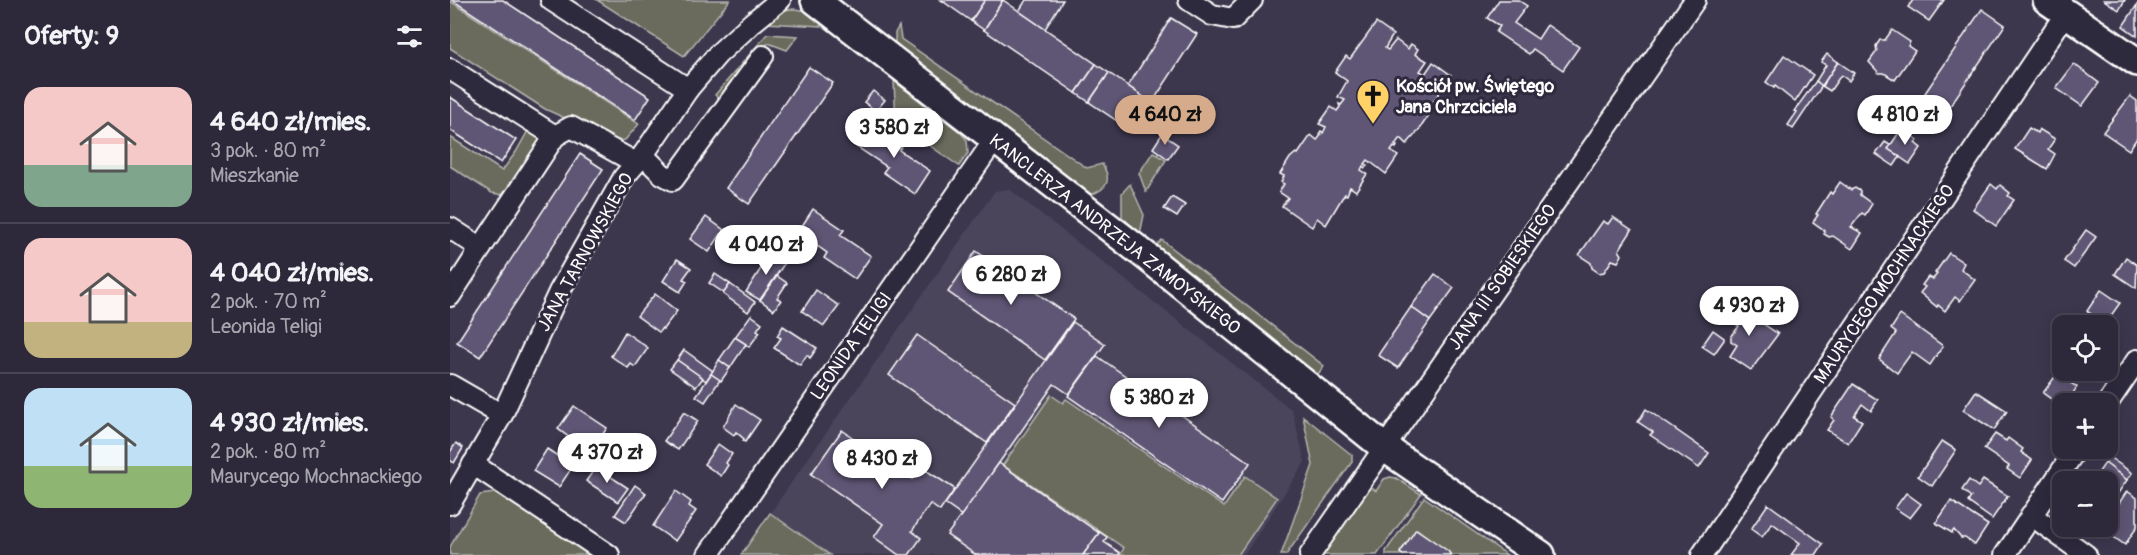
<!DOCTYPE html>
<html lang="pl">
<meta charset="utf-8">
<style>
body{margin:0;font-family:Pangolin,sans-serif;background:#3a3545;color:#f1f3f6;height:100vh;display:flex;flex-direction:column;font-size:22px;white-space:nowrap}
*{box-sizing:border-box;margin:0}
p{font-size:20px;color:#a7a6af}
.icon{flex:none;width:33px;height:33px;fill:none;stroke:currentColor;stroke-width:2;stroke-linecap:round;stroke-linejoin:round}
.map{position:relative;flex:1;overflow:hidden}
.sheet{display:flex;flex-direction:column;background:#2e293a;width:450px}
.sheet>*{flex:none}
.tools{position:absolute;left:1602px;top:315px;display:grid;gap:12px}
.tools a{display:grid;place-items:center;width:66px;height:66px;border-radius:12px;background:#2e293a;box-shadow:0 3px 15px #0003,0 0 0 2px #494554;font-size:30px}
.price{position:absolute;translate:-50% -51px;padding:0 14px;border-radius:21px;background:#fff;color:#222;font-size:20px;line-height:39px;filter:drop-shadow(0 2px 3px #0008)}
.price::after{content:'';position:absolute;left:50%;top:36px;width:18px;height:14px;margin-left:-9px;background:inherit;clip-path:polygon(0 0,100% 0,50% 100%)}
.price.current{background:#d6ab8b;color:#111}
ul{padding:0;list-style:none}
li{display:flex;align-items:center;gap:18px;height:150px;padding:0 24px}
li+li{border-top:2px solid #494554}
li span{display:grid;place-items:center;flex:none;width:168px;height:120px;border-radius:18px;color:#555}
li>.icon{margin-inline-start:auto}
span .icon{width:72px;height:72px;fill:#fffc;stroke-width:1}
li b{font-size:26px}
h2{display:flex;justify-content:space-between;align-items:center;height:72px;padding:0 24px;font-size:26px}
main{display:flex;flex:1;min-height:0}
.map>svg:first-child{display:block}
.built{fill:#4b445c}
.green{fill:#6a6b5d;stroke:#b4b5ae;stroke-width:1.5}
.building{fill:#5f5674;stroke:#fff;stroke-width:1.5}
.lines{fill:none;stroke-linecap:round;stroke-linejoin:round}
.street-casing{stroke:#fff;stroke-width:24}
.secondary-casing{stroke:#fff;stroke-width:32}
.street{stroke:#2f2a3d;stroke-width:20}
.secondary{stroke:#2f2a3d;stroke-width:27}
.labels{text-anchor:middle;stroke-width:6;stroke-linejoin:round;paint-order:stroke}
.poi-label{font-size:18px;font-weight:bold;fill:#fff;stroke:#2f2a3d;text-anchor:start}
.street-label{font-size:18px;fill:#fff;stroke:#2f2a3d}
</style>
<main>
<section class="sheet">
<h2>Oferty: 9<svg class="icon" aria-label="filters" viewBox="0 0 24 24"><path d="M4 7h16M4 17h16"/><circle cx="9" cy="7" r="2"/><circle cx="15" cy="17" r="2"/></svg></h2>
<ul>
<li><span style="background:linear-gradient(#f6c9c9 65%,#7fa58c 0)"><svg class="icon" aria-label="home" viewBox="0 0 24 24"><path d="M3 11l9-7 9 7M6 9v11h12V9"/></svg></span><div><b>4 640 zł/mies.</b><p>3 pok. · 80 m²</p><p>Mieszkanie</p></div></li>
<li><span style="background:linear-gradient(#f6c9c9 70%,#c2b280 0)"><svg class="icon" aria-label="home" viewBox="0 0 24 24"><path d="M3 11l9-7 9 7M6 9v11h12V9"/></svg></span><div><b>4 040 zł/mies.</b><p>2 pok. · 70 m²</p><p>Leonida Teligi</p></div></li>
<li><span style="background:linear-gradient(#bfe0f5 65%,#8fb573 0)"><svg class="icon" aria-label="home" viewBox="0 0 24 24"><path d="M3 11l9-7 9 7M6 9v11h12V9"/></svg></span><div><b>4 930 zł/mies.</b><p>2 pok. · 80 m²</p><p>Maurycego Mochnackiego</p></div></li>
</ul>
</section>
<div class="map">
<svg width="1687" height="555" viewBox="0 0 1687 555">
<rect width="100%" height="100%" fill="#3d374e"/>
<filter id="ink" filterUnits="userSpaceOnUse"><feTurbulence type="fractalNoise" baseFrequency=".0167" numOctaves="2"/><feDisplacementMap in="SourceGraphic" scale="12" xChannelSelector="R" yChannelSelector="G"/><feConvolveMatrix kernelMatrix="1 2 1 2 8 2 1 2 1" color-interpolation-filters="sRGB"/></filter>
<g filter="url(#ink)">
<polygon class="built" points="559,189 842,410 855,462 794,555 291,555 545,191"/>
<g class="green">
<polygon points="147,0 280,0 234,56"/>
<polygon points="0,1 189,124 175,140 165,141 95,109 0,48"/>
<polygon points="344,9 359,11 379,23 372,26 316,23 331,10"/>
<path d="M449,26L451,39L637,168L652,164C665,184 653,192 633,197L445,47V33Z"/>
<polygon points="317,34 348,36 337,50 318,43 274,103 265,95"/>
<polygon points="444,81 510,132 517,140 518,153 509,166 446,122"/>
<polygon points="79,129 85,131 91,142 53,195 42,193 0,166 0,137 52,171 66,152"/>
<polygon points="703,152 716,160 696,192 689,173"/>
<polygon points="680,184 694,215 690,234 672,217 672,193"/>
<polygon points="712,240 874,366 868,374 858,376 705,247"/>
<polygon points="601,395 613,403 616,399 774,507 795,476 827,498 788,555 670,555 674,548 553,465"/>
<polygon points="853,416 902,455 902,462 836,555 831,555 863,465"/>
<polygon points="940,477 946,478 971,494 927,555 869,555 918,485 926,491 934,479"/>
<polygon points="53,492 149,555 0,555 0,547 30,495"/>
<polygon points="974,497 1057,555 1001,555 967,529 950,552 953,555 936,555 936,551"/>
<polygon points="320,513 380,555 291,555"/>
</g>
<g class="building">
<polygon points="2,0 53,0 200,97 185,120"/>
<polygon points="491,0 535,0 521,21"/>
<polygon points="535,0 553,0 534,30 521,21"/>
<polygon points="553,0 646,64 626,93 534,30"/>
<polygon points="576,0 613,0 595,29 569,11"/>
<polygon points="1049,0 1068,0 1077,6 1064,23 1088,39 1097,25 1129,47 1113,70 1083,49 1079,54 1046,32 1050,26 1037,18"/>
<polygon points="1463,0 1494,0 1479,21 1458,7"/>
<polygon points="1654,0 1675,0 1669,10"/>
<polygon points="1687,5 1687,36 1673,26"/>
<polygon points="1532,9 1555,25 1498,109 1475,93"/>
<polygon points="721,18 747,34 702,103 678,86"/>
<polygon points="926,23 943,35 935,48 938,50 946,40 958,49 961,44 968,49 965,54 977,61 970,71 975,74 983,62 1001,75 978,110 981,112 969,130 957,144 952,139 949,139 945,145 947,146 946,148 944,147 941,151 948,156 936,174 918,160 915,164 917,165 915,168 913,166 911,170 917,174 906,191 900,187 897,195 895,194 892,198 876,225 867,218 862,227 832,206 838,198 829,192 834,184 831,182 834,176 830,174 840,158 846,153 848,154 861,135 867,140 868,139 871,135 869,134 871,131 873,133 876,127 869,124 881,107 887,111 890,107 889,104 891,105 895,100 888,97 897,81 885,72 896,56 900,59"/>
<polygon points="1442,30 1460,42 1458,46 1465,51 1445,80 1434,73 1429,73 1419,62 1427,51 1426,46 1430,40 1435,40"/>
<polygon points="1377,54 1388,62 1372,86 1366,81 1376,65 1371,62"/>
<polygon points="1334,55 1363,75 1345,102 1325,86 1324,88 1316,82"/>
<polygon points="1388,62 1404,73 1399,81 1391,75 1380,91 1372,86"/>
<polygon points="646,64 659,73 639,102 626,93"/>
<polygon points="1624,64 1649,83 1632,106 1606,88"/>
<polygon points="359,67 383,83 299,204 276,188"/>
<polygon points="659,73 702,103 682,131 639,102"/>
<polygon points="1366,81 1372,86 1343,129 1338,125 1347,112 1344,111"/>
<polygon points="423,91 435,100 426,111 414,102"/>
<polygon points="1680,96 1687,101 1687,138 1679,150 1653,132"/>
<polygon points="0,97 66,140 51,163 0,130"/>
<polygon points="423,124 453,144 449,150 480,171 465,194 433,172 437,167 407,147"/>
<polygon points="1452,128 1468,140 1465,143 1471,148 1460,164 1438,149"/>
<polygon points="1579,128 1587,133 1589,129 1605,139 1598,149 1605,154 1597,169 1565,149"/>
<polygon points="712,134 728,145 718,159 703,148"/>
<polygon points="1435,142 1440,145 1438,149 1450,157 1444,166 1426,154"/>
<polygon points="130,154 153,169 30,357 7,342"/>
<polygon points="1390,182 1401,190 1405,188 1410,191 1410,195 1422,204 1415,215 1412,213 1401,227 1412,233 1402,249 1383,236 1379,237 1374,234 1374,230 1363,222 1368,215 1366,214 1380,192 1382,194"/>
<polygon points="1541,184 1547,189 1550,185 1560,193 1558,196 1564,200 1546,226 1523,209"/>
<polygon points="722,197 735,205 727,217 714,209"/>
<polygon points="363,209 394,230 390,235 421,256 405,279 374,258 377,253 348,232"/>
<polygon points="256,217 274,230 259,252 240,239"/>
<polygon points="1163,217 1182,230 1169,250 1172,255 1168,262 1162,260 1154,272 1149,273 1142,268 1141,263 1129,255 1153,221 1158,224"/>
<polygon points="1636,230 1646,237 1624,268 1614,261"/>
<polygon points="322,251 336,261 310,300 296,292"/>
<polygon points="526,251 624,319 595,360 498,292"/>
<polygon points="1499,253 1514,263 1511,269 1525,280 1510,301 1505,297 1495,311 1488,305 1487,307 1470,293 1475,287 1472,285 1478,277 1483,279 1487,274 1485,273"/>
<polygon points="1676,257 1687,265 1686,288 1665,274"/>
<polygon points="227,259 241,268 233,279 237,281 230,292 213,281"/>
<polygon points="265,274 280,284 274,293 259,283"/>
<polygon points="985,274 1004,288 980,321 961,307"/>
<polygon points="327,276 337,283 327,298 331,300 324,310 310,300"/>
<polygon points="280,284 305,302 298,312 273,294"/>
<polygon points="366,290 389,306 374,326 352,311"/>
<polygon points="1651,290 1670,303 1655,324 1637,311"/>
<polygon points="205,294 227,311 213,329 212,328 209,332 187,316"/>
<polygon points="1284,304 1328,334 1301,370 1280,356 1287,345 1281,341 1281,337 1289,326 1275,317"/>
<polygon points="961,307 980,321 948,368 928,355"/>
<polygon points="301,315 312,323 307,330 310,332 299,347 285,337"/>
<polygon points="1450,315 1493,346 1480,365 1462,352 1447,373 1429,359 1446,333 1441,329"/>
<polygon points="623,322 655,344 619,394 604,384 512,516 495,504"/>
<polygon points="333,326 367,348 360,358 357,355 350,365 324,348 331,338 327,336"/>
<polygon points="1263,330 1274,338 1274,340 1264,354 1252,346"/>
<polygon points="175,332 198,348 185,367 181,364 178,368 161,356"/>
<polygon points="467,335 565,403 537,443 439,375"/>
<polygon points="285,337 296,344 280,368 269,360"/>
<polygon points="234,350 263,371 256,381 227,360"/>
<polygon points="647,356 800,463 772,503 618,396"/>
<polygon points="227,360 253,378 246,387 220,369"/>
<polygon points="269,360 280,368 271,381 261,374"/>
<polygon points="1634,370 1653,370 1660,375 1654,385"/>
<polygon points="261,374 270,380 255,402 246,396"/>
<polygon points="1607,374 1627,387 1616,404 1612,404 1612,407 1593,393"/>
<polygon points="1403,384 1428,400 1421,411 1412,404 1404,416 1412,421 1398,443 1377,430 1384,420 1381,417"/>
<polygon points="1526,391 1557,411 1544,430 1513,410"/>
<polygon points="286,404 310,420 295,442 293,441 294,439 286,432 284,435 273,427"/>
<polygon points="124,406 157,428 142,450 132,447 108,429"/>
<polygon points="1196,409 1259,453 1249,468 1200,435 1203,432 1188,422"/>
<polygon points="234,412 248,421 228,450 214,441"/>
<polygon points="392,430 462,479 471,467 505,489 490,511 480,504 462,531 471,538 459,555 449,555 424,537 433,524 361,474"/>
<polygon points="1545,434 1556,441 1558,438 1573,449 1571,452 1582,460 1570,478 1557,469 1559,466 1534,449"/>
<polygon points="1492,441 1506,450 1482,486 1468,476"/>
<polygon points="6,443 13,448 4,463 0,460 0,452"/>
<polygon points="268,444 282,454 276,463 278,465 271,476 254,464"/>
<polygon points="97,449 123,466 109,487 83,471"/>
<polygon points="1659,457 1682,473 1677,480 1655,463"/>
<polygon points="549,463 649,533 633,555 526,555 497,535"/>
<polygon points="1655,463 1677,480 1660,505 1658,503 1658,482 1642,482"/>
<polygon points="146,467 178,488 168,502 136,481"/>
<polygon points="1519,480 1528,487 1533,480 1558,496 1542,519 1518,502 1521,497 1512,490"/>
<polygon points="185,485 196,493 176,522 165,515"/>
<polygon points="226,491 241,502 239,506 246,511 225,541 203,526"/>
<polygon points="1677,491 1687,498 1687,527 1675,545 1652,529 1653,526 1658,526 1658,520"/>
<polygon points="1456,493 1471,504 1460,518 1445,508"/>
<polygon points="1501,501 1538,525 1525,545 1515,538 1511,538 1504,530 1502,533 1486,523"/>
<polygon points="1318,504 1373,544 1366,555 1341,555 1350,543 1322,523 1312,537 1301,529"/>
<polygon points="966,529 998,551 1001,555 953,555 950,553"/>
<polygon points="648,531 657,537 654,542 670,553 669,555 633,555 649,533"/>
</g>
<g class="lines">
<g class="street-casing">
<g id="street">
<polyline points="101,0 238,89"/>
<polyline points="739,0 762,15 783,19 802,0"/>
<polyline points="0,69 105,136"/>
<polyline points="193,155 212,174 223,180 313,56"/>
<polyline points="0,228 31,248 105,136 121,127 186,163"/>
<polyline points="0,296 31,248"/>
<polyline points="0,385 52,415"/>
<polyline points="1657,404 1687,360"/>
<polyline points="23,464 159,555"/>
<polyline points="0,504 52,415 109,292 174,177 193,155 238,89 268,54 303,22 330,0"/>
<polyline points="1581,515 1636,555"/>
<polyline points="258,555 545,139"/>
<polyline points="860,555 1245,0"/>
<polyline points="1252,555 1616,13"/>
<polyline points="1555,555 1627,448"/>
</g>
</g>
<g class="secondary-casing">
<g id="secondary">
<polyline points="365,0 696,256 935,448 1091,555"/>
<polyline points="1597,0 1687,62"/>
</g>
</g>
<use href="#street" class="street"/>
<use href="#secondary" class="secondary"/>
</g>
</g>
<defs>
<g id="church-pin" transform="scale(1.725)"><path d="M0 17L-7.5 6A9.5 9.5 0 1 1 7.5 6Z" fill="#ffd166" stroke="#2f2a3d"/><path d="M-1.2-6h2.4v3.5h3.3v2.4h-3.3V6h-2.4V-.1h-3.3v-2.4h3.3Z" fill="#111"/></g>
</defs>
<g fill-rule="evenodd">
<use href="#church-pin" x="923" y="96"/>
</g>
<g class="labels">
<g class="poi-label">
<text x="946" y="92">Kościół pw. Świętego<tspan x="946" dy="21">Jana Chrzciciela</tspan></text>
</g>
<g class="street-label">
<text transform="translate(665 234) rotate(38)" y="6">KANCLERZA ANDRZEJA ZAMOYSKIEGO</text>
<text transform="translate(135 252) rotate(-61)" y="6">JANA TARNOWSKIEGO</text>
<text transform="translate(1052 277) rotate(-55)" y="6">JANA III SOBIESKIEGO</text>
<text transform="translate(1434 284) rotate(-56)" y="6">MAURYCEGO MOCHNACKIEGO</text>
<text transform="translate(401 346) rotate(-55)" y="6">LEONIDA TELIGI</text>
</g>
</g>
</svg>
<div class="tools">
<a><svg class="icon" aria-label="locate" viewBox="0 0 24 24"><circle cx="12" cy="12" r="6"/><path d="M12 2v4M12 18v4M2 12h4M18 12h4"/></svg></a>
<a>+</a>
<a>−</a>
</div>
<b class="price current" style="left:715px;top:146px">4 640 zł</b>
<b class="price" style="left:1455px;top:146px">4 810 zł</b>
<b class="price" style="left:444px;top:159px">3 580 zł</b>
<b class="price" style="left:316px;top:276px">4 040 zł</b>
<b class="price" style="left:561px;top:306px">6 280 zł</b>
<b class="price" style="left:1299px;top:337px">4 930 zł</b>
<b class="price" style="left:709px;top:429px">5 380 zł</b>
<b class="price" style="left:157px;top:484px">4 370 zł</b>
<b class="price" style="left:432px;top:490px">8 430 zł</b>
</div>
</main>
